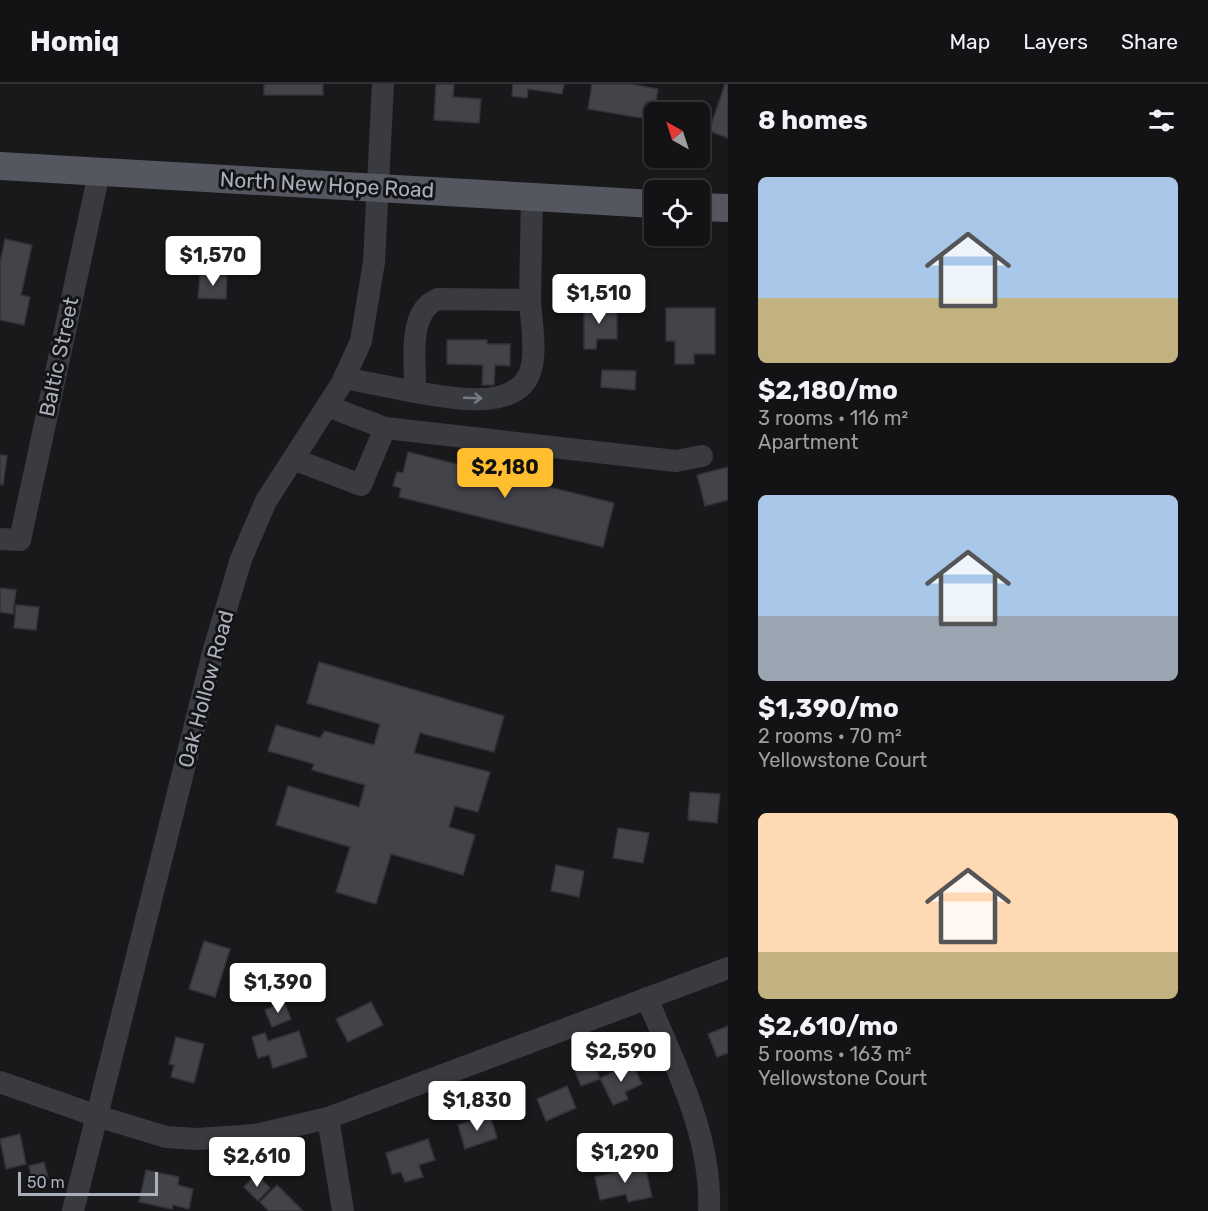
<!DOCTYPE html>
<meta charset="utf-8">
<style>
body{margin:0;font-family:Rubik,sans-serif;background:#202022;color:#f1f3f6;height:100vh;display:flex;flex-direction:column;font-size:22px;white-space:nowrap}
*{box-sizing:border-box;margin:0}
p{font-size:20px;color:#9d9ea0}
.icon{flex:none;width:33px;height:33px;fill:none;stroke:currentColor;stroke-width:2;stroke-linecap:round;stroke-linejoin:round}
.map{position:relative;flex:1;overflow:hidden}
.drawer{display:flex;flex-direction:column;background:#131315;width:480px}
.drawer>*{flex:none}
.needle{width:39px;rotate:321deg}
.fabs{position:absolute;left:644px;top:18px;display:grid;gap:12px}
.fabs a{display:grid;place-items:center;width:66px;height:66px;border-radius:9px;background:#131315;box-shadow:0 2px 4px #0004,0 0 0 2px #323234;font-size:30px}
.scale{position:absolute;left:18px;bottom:15px;width:140px;box-sizing:border-box;padding-left:6px;border:3px solid #aaafbc;border-top:0;font-size:16px;line-height:21px;white-space:nowrap;color:#aaafbc;-webkit-text-stroke:4px #141417;paint-order:stroke}
.price{position:absolute;translate:-50% -51px;padding:0 14px;border-radius:6px;background:#fff;color:#222;font-size:20px;line-height:39px;filter:drop-shadow(0 2px 3px #0008)}
.price::after{content:'';position:absolute;left:50%;top:36px;width:18px;height:14px;margin-left:-9px;background:inherit;clip-path:polygon(0 0,100% 0,50% 100%)}
.price.selected{background:#ffbe2e;color:#111}
ul{padding:0;list-style:none}
li{display:grid;align-content:center;gap:12px;height:318px;padding:0 30px}
li span{display:grid;place-items:center;height:186px;border-radius:9px;color:#555}
li>.icon{margin-inline-start:auto}
span .icon{width:108px;height:108px;fill:#fffc;stroke-width:1}
li b{font-size:26px}
h2{display:flex;justify-content:space-between;align-items:center;height:72px;padding:0 30px;font-size:26px}
header{display:flex;align-items:center;gap:36px;box-sizing:border-box;height:84px;padding:0 30px;background:#131315;border-bottom:2px solid #323234}
header strong{font-size:28px}
nav{display:flex;gap:33px;margin-inline-start:auto;font-size:21px}
main{display:flex;flex:1;min-height:0}
.map>svg:first-child{display:block}
.building{fill:#434449;stroke:#333338;stroke-width:1.5}
.lines{fill:none;stroke-linecap:round;stroke-linejoin:round}
.minor{stroke:#3a3b41;stroke-width:22}
.major{stroke:#555760;stroke-width:28}
.oneway{stroke:#787b85}
.labels{text-anchor:middle;stroke-width:6;stroke-linejoin:round;paint-order:stroke}
.street-label{font-size:21px;fill:#aaafbc;stroke:#141417}
</style>
<header>
<strong>Homiq</strong>
<nav><a>Map</a><a>Layers</a><a>Share</a></nav>
</header>
<main>
<div class="map">
<svg width="728" height="1127" viewBox="0 0 728 1127">
<rect width="100%" height="100%" fill="#19191c"/>
<g class="building">
<rect x="264" y="0" width="59" height="11"/>
<polygon points="436,0 454,0 453,13 481,15 479,39 434,36"/>
<polygon points="513,0 564,0 562,10 528,5 527,14 512,12"/>
<polygon points="592,0 631,0 658,5 653,36 588,25"/>
<polygon points="725,0 728,0 728,54 709,47"/>
<polygon points="5,155 32,161 21,211 30,213 24,241 0,236 0,179"/>
<polygon points="200,190 227,192 226,215 198,214"/>
<polygon points="584,222 617,222 617,255 597,255 596,265 584,265"/>
<polygon points="666,224 715,224 715,270 694,270 694,280 675,280 675,257 666,257"/>
<polygon points="447,256 487,256 487,260 510,260 510,282 495,281 494,301 482,301 483,281 447,280"/>
<polygon points="602,286 636,287 635,306 601,303"/>
<polygon points="408,368 614,419 603,463 399,413 401,404 393,402 397,388 403,389"/>
<polygon points="0,371 7,372 3,401 0,400"/>
<polygon points="728,383 728,416 705,422 697,391"/>
<polygon points="0,504 16,506 13,530 0,528"/>
<polygon points="16,521 39,523 36,546 14,544"/>
<polygon points="319,578 504,632 494,668 420,649 414,669 490,688 478,728 455,722 449,743 475,751 463,791 391,770 376,820 336,808 350,763 276,741 288,702 359,723 365,701 312,686 314,680 268,667 276,641 320,654 325,647 374,661 380,640 307,619"/>
<polygon points="690,708 720,710 717,739 688,736"/>
<polygon points="618,744 649,749 643,779 613,774"/>
<polygon points="556,781 584,787 579,813 551,807"/>
<polygon points="204,857 230,865 215,913 189,905"/>
<polygon points="284,918 291,935 272,943 265,926"/>
<polygon points="371,918 383,941 348,958 336,935"/>
<polygon points="728,942 728,969 717,973 708,950"/>
<polygon points="299,947 307,973 273,984 269,971 258,974 252,953 265,949 268,957"/>
<polygon points="176,953 204,960 194,999 171,993 174,981 169,980"/>
<polygon points="593,977 600,995 581,1002 574,985"/>
<polygon points="632,978 642,1000 625,1008 628,1015 613,1021 600,994"/>
<polygon points="567,1002 576,1024 546,1037 537,1015"/>
<polygon points="490,1031 497,1054 465,1065 458,1041"/>
<polygon points="20,1050 26,1080 6,1085 0,1055"/>
<polygon points="428,1055 435,1076 419,1081 423,1093 405,1098 401,1088 392,1090 386,1069"/>
<polygon points="44,1078 48,1093 32,1096 29,1082"/>
<polygon points="645,1081 652,1113 628,1118 626,1110 600,1116 595,1093"/>
<polygon points="146,1086 179,1093 178,1101 193,1105 189,1125 173,1121 172,1125 139,1118"/>
<polygon points="256,1090 270,1104 258,1117 244,1103"/>
<polygon points="277,1101 303,1127 269,1127 260,1118"/>
</g>
<g class="lines">
<g class="minor">
<path d="M344,294L415,308C416,280 406,228 438,215L530,216L532,113"/>
<path d="M415,308C451,314 523,330 532,281C536,262 531,235 530,216"/>
<polyline points="385,344 676,377 702,372"/>
<polyline points="293,375 361,401 385,344 327,322"/>
<polyline points="0,455 20,456 99,89"/>
<path d="M647,914C675,982 712,1051 709,1127"/>
<polyline points="0,998 97,1032 166,1053 197,1055 255,1051 328,1034 728,884"/>
<polyline points="328,1034 343,1127"/>
<polyline points="73,1127 214,565 241,475 266,417 342,299 361,257 374,178 383,0"/>
</g>
<g class="major">
<polyline points="0,82 654,120"/>
<polyline points="699,123 728,124"/>
</g>
</g>
<defs><path id="oneway-shaft" d="M-6 0H5M1.5-3L5.5 0L1.5 3" fill="none" stroke-width="1.6" stroke-linecap="round" stroke-linejoin="round" transform="scale(1.5)"/></defs>
<use class="oneway" href="#oneway-shaft" transform="translate(473 314) rotate(2)"/>
<g class="labels">
<g class="street-label">
<text transform="translate(327 101) rotate(3)" y="7">North New Hope Road</text>
<text transform="translate(59 273) rotate(-78)" y="7">Baltic Street</text>
<text transform="translate(206 605) rotate(-75)" y="7">Oak Hollow Road</text>
</g>
</g>
</svg>
<div class="fabs">
<a><svg class="needle" viewBox="-14 -14 28 28"><path d="M0-13l5 13h-10z" fill="#e53935"/><path d="M0 13l5-13h-10z" fill="#9d9ea0"/></svg></a>
<a><svg class="icon" aria-label="locate" viewBox="0 0 24 24"><circle cx="12" cy="12" r="6"/><path d="M12 2v4M12 18v4M2 12h4M18 12h4"/></svg></a>
</div>
<div class="scale">50 m</div>
<b class="price" style="left:213px;top:203px">$1,570</b>
<b class="price" style="left:599px;top:241px">$1,510</b>
<b class="price selected" style="left:505px;top:415px">$2,180</b>
<b class="price" style="left:278px;top:930px">$1,390</b>
<b class="price" style="left:621px;top:999px">$2,590</b>
<b class="price" style="left:477px;top:1048px">$1,830</b>
<b class="price" style="left:625px;top:1100px">$1,290</b>
<b class="price" style="left:257px;top:1104px">$2,610</b>
</div>
<section class="drawer">
<h2>8 homes<svg class="icon" aria-label="filters" viewBox="0 0 24 24"><path d="M4 7h16M4 17h16"/><circle cx="9" cy="7" r="2"/><circle cx="15" cy="17" r="2"/></svg></h2>
<ul>
<li><span style="background:linear-gradient(#a9c7e8 65%,#c2b280 0)"><svg class="icon" aria-label="home" viewBox="0 0 24 24"><path d="M3 11l9-7 9 7M6 9v11h12V9"/></svg></span><div><b>$2,180/mo</b><p>3 rooms · 116 m²</p><p>Apartment</p></div></li>
<li><span style="background:linear-gradient(#a9c7e8 65%,#9aa5b1 0)"><svg class="icon" aria-label="home" viewBox="0 0 24 24"><path d="M3 11l9-7 9 7M6 9v11h12V9"/></svg></span><div><b>$1,390/mo</b><p>2 rooms · 70 m²</p><p>Yellowstone Court</p></div></li>
<li><span style="background:linear-gradient(#ffd9b3 75%,#c2b280 0)"><svg class="icon" aria-label="home" viewBox="0 0 24 24"><path d="M3 11l9-7 9 7M6 9v11h12V9"/></svg></span><div><b>$2,610/mo</b><p>5 rooms · 163 m²</p><p>Yellowstone Court</p></div></li>
</ul>
</section>
</main>
